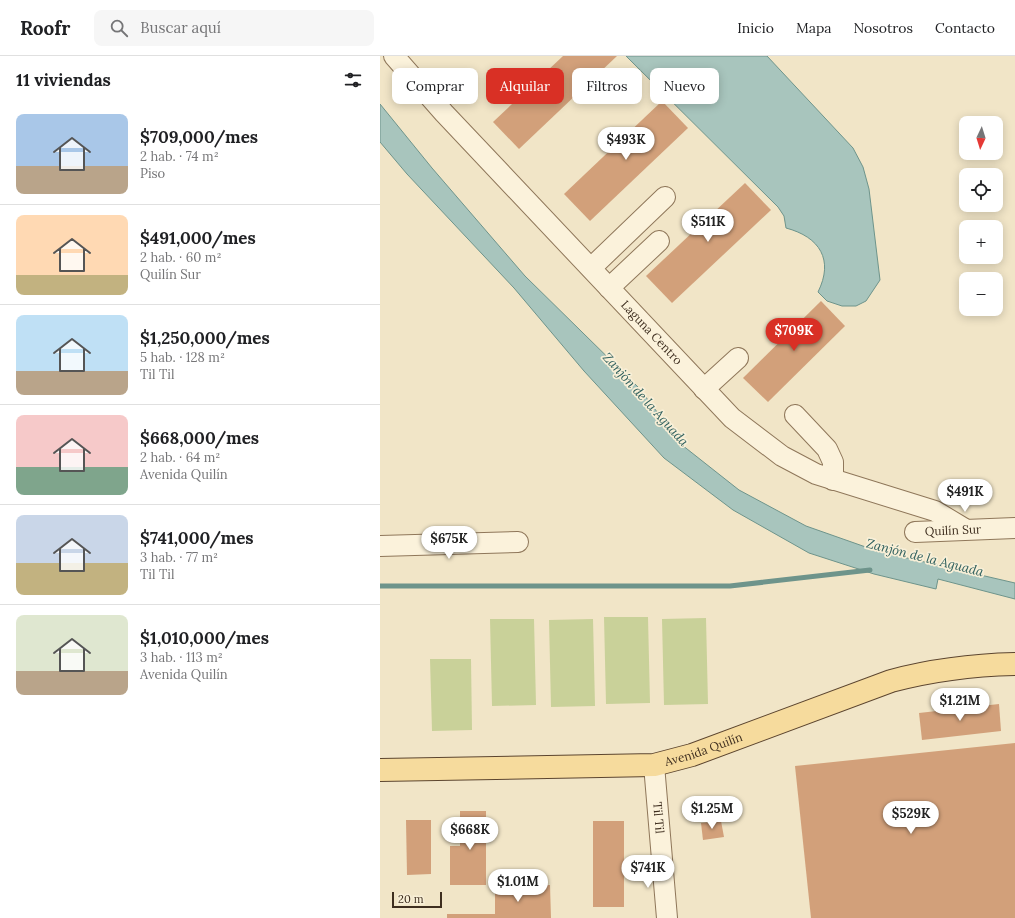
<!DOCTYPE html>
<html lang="es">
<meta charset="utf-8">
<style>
body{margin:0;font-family:Lora,serif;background:#f6f6f6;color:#202124;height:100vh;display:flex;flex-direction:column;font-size:15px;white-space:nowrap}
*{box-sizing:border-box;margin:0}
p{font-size:13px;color:#757577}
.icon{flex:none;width:22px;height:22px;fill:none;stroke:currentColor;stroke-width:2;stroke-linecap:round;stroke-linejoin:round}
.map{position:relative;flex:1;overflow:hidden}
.drawer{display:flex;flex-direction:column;background:#fff;width:380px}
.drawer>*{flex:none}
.guide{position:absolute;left:12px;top:12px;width:380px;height:36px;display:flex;gap:8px}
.needle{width:26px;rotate:184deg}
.buttons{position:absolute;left:579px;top:60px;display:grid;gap:8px}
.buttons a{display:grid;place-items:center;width:44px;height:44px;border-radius:8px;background:#fff;box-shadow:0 2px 10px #0003;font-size:20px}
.scale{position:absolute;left:12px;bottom:10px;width:50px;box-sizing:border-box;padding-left:4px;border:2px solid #3e2e1f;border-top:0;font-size:11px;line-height:14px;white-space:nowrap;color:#3e2e1f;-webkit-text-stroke:3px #f8efd7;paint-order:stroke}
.price{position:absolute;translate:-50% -34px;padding:0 9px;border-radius:14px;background:#fff;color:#222;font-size:13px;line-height:26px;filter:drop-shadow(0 1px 2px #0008)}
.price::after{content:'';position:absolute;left:50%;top:24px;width:12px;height:9px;margin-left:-6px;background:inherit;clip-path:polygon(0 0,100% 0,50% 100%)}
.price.current{background:#d93025;color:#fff}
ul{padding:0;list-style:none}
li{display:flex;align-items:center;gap:12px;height:100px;padding:0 16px}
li+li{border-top:1px solid #e0e0e0}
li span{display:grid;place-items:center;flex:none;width:112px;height:80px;border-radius:8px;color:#555}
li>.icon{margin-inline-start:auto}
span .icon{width:48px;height:48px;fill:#fffc;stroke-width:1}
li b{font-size:17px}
h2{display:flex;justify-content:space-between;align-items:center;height:48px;padding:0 16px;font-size:17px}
.tag{padding:0 14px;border-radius:8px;background:#fff;box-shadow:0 2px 10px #0003;font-size:14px;line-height:36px}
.tag.current{background:#d93025;color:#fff}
header{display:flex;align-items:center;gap:24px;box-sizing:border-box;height:56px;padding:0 20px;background:#fff;border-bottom:1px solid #e0e0e0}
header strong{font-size:19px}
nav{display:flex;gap:22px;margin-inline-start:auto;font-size:14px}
.search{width:280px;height:36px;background:#f6f6f6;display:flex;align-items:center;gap:10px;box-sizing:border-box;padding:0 14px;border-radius:8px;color:#757577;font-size:15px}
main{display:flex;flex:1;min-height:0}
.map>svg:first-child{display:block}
.green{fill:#c9d199}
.water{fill:#a8c5bd;stroke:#6e948b}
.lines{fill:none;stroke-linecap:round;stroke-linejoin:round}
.stream{stroke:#6e948b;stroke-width:5}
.building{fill:#d2a07a}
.minor-casing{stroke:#8f775a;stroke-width:22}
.major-casing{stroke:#5c452f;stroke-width:24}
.minor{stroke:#fbf2db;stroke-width:20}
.major{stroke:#f6db9d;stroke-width:22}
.labels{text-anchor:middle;stroke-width:3.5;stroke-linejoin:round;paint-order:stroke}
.street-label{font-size:12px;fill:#3e2e1f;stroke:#f8efd7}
.water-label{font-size:13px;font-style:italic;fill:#2d5e5c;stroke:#f8efd7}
</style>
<header>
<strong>Roofr</strong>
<div class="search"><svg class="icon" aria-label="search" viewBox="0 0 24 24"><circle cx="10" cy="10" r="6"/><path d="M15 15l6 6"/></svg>Buscar aquí</div>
<nav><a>Inicio</a><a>Mapa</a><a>Nosotros</a><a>Contacto</a></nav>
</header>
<main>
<section class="drawer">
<h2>11 viviendas<svg class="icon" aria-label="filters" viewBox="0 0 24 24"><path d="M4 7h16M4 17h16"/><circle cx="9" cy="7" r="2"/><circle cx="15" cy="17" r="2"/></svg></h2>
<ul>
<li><span style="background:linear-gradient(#a9c7e8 65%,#b9a48a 0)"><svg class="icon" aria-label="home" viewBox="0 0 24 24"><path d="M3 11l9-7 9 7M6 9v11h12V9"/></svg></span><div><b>$709,000/mes</b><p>2 hab. · 74 m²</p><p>Piso</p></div></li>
<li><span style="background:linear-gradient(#ffd9b3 75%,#c2b280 0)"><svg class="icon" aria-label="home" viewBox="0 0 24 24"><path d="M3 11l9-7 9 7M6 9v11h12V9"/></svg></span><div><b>$491,000/mes</b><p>2 hab. · 60 m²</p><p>Quilín Sur</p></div></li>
<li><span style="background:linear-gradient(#bfe0f5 70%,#b9a48a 0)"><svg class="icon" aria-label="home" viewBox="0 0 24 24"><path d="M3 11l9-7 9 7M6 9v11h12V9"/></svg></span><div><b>$1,250,000/mes</b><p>5 hab. · 128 m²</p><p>Til Til</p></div></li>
<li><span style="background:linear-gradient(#f6c9c9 65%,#7fa58c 0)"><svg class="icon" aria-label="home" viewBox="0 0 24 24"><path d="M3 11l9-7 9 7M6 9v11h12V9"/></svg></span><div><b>$668,000/mes</b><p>2 hab. · 64 m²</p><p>Avenida Quilín</p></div></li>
<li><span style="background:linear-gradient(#c9d6e8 60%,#c2b280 0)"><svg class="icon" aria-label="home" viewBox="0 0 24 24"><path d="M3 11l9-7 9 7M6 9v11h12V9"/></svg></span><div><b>$741,000/mes</b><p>3 hab. · 77 m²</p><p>Til Til</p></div></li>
<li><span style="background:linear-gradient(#dfe7d0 70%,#b9a48a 0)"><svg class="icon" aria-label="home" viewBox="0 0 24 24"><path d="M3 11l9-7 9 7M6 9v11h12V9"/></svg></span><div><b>$1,010,000/mes</b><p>3 hab. · 113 m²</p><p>Avenida Quilín</p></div></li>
</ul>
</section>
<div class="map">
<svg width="635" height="862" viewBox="0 0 635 862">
<rect width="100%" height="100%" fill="#f1e5c7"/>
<g class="green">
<polygon points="224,561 268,561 270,647 226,648"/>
<polygon points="326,562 328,648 284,649 282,563"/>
<polygon points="110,563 154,563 156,649 112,650"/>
<polygon points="213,563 215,650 171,651 169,564"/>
<polygon points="50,603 91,603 92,674 52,675"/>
</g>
<g class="water">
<path d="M246,0H387L473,92L483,111L489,133L500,224L486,245L476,250H462L447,245L438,236C454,204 440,181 406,172L404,160L398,151Z"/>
<polygon points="0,48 52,112 145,220 259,332 302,389 359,434 426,470 497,495 635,527 635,543 558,523 556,533 494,518 429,497 353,454 284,402 204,315 134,232 27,118 0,86"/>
</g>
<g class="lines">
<polyline class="stream" points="0,530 350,530 490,514"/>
</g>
<g class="building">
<polygon points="183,0 237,0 139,93 113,66"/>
<polygon points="282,45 308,72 210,165 184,138"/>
<polygon points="365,127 391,154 292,247 266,220"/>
<polygon points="441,245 465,270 388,346 363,322"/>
<polygon points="619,648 621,675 542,684 539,657"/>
<polygon points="635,687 635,862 431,862 415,710"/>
<polygon points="80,755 106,755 106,829 70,829 70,790 80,790"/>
<polygon points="26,764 51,764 51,818 27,819"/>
<rect x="213" y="765" width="31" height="86"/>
<polygon points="341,765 344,781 323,784 321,767"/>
<polygon points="170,829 171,862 67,862 67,858 115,858 115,831"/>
</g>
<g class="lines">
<g class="minor-casing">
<g id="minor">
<path id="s1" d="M14,0L64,57L352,362L402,400L436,418L555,455L585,473"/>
<polyline points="211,212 285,141"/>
<polyline points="229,232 279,185"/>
<polyline points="324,333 358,302"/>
<polyline points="415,359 447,393 453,406 453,424"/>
<path id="s2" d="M535,476L635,472"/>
<polyline points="0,490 138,486"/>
<path id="s3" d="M274,709L287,862"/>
</g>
</g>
<g class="major-casing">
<g id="major">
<path id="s4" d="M0,714L274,709L312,699L511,625C552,614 592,609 635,608"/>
</g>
</g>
<use href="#minor" class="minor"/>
<use href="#major" class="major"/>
</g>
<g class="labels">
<g class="street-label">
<text dy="4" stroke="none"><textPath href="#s1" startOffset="378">Laguna Centro</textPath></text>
<text dy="4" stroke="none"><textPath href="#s2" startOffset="38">Quilín Sur</textPath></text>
<text dy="4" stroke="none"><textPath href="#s4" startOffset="326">Avenida Quilín</textPath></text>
<text dy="4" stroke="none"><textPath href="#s3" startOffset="53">Til Til</textPath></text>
</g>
<g class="water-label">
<text transform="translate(266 343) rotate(48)" y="5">Zanjón de la Aguada</text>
<text transform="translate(545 501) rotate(14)" y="5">Zanjón de la Aguada</text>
</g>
</g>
</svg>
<div class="buttons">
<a><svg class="needle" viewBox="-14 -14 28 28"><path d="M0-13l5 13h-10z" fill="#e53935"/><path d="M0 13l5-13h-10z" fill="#757577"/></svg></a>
<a><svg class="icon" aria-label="locate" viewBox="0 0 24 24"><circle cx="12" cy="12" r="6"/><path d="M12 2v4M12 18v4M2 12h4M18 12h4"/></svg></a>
<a>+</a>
<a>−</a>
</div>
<div class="scale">20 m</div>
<b class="price" style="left:246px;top:105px">$493K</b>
<b class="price" style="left:328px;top:187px">$511K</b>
<b class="price current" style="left:414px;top:296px">$709K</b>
<b class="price" style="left:585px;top:457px">$491K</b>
<b class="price" style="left:69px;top:504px">$675K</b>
<b class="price" style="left:580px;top:666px">$1.21M</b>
<b class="price" style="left:332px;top:774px">$1.25M</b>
<b class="price" style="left:531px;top:779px">$529K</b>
<b class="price" style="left:90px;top:795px">$668K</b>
<b class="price" style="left:268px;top:833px">$741K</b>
<b class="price" style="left:138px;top:847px">$1.01M</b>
<div class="guide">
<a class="tag">Comprar</a>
<a class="tag current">Alquilar</a>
<a class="tag">Filtros</a>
<a class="tag">Nuevo</a>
</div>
</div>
</main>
